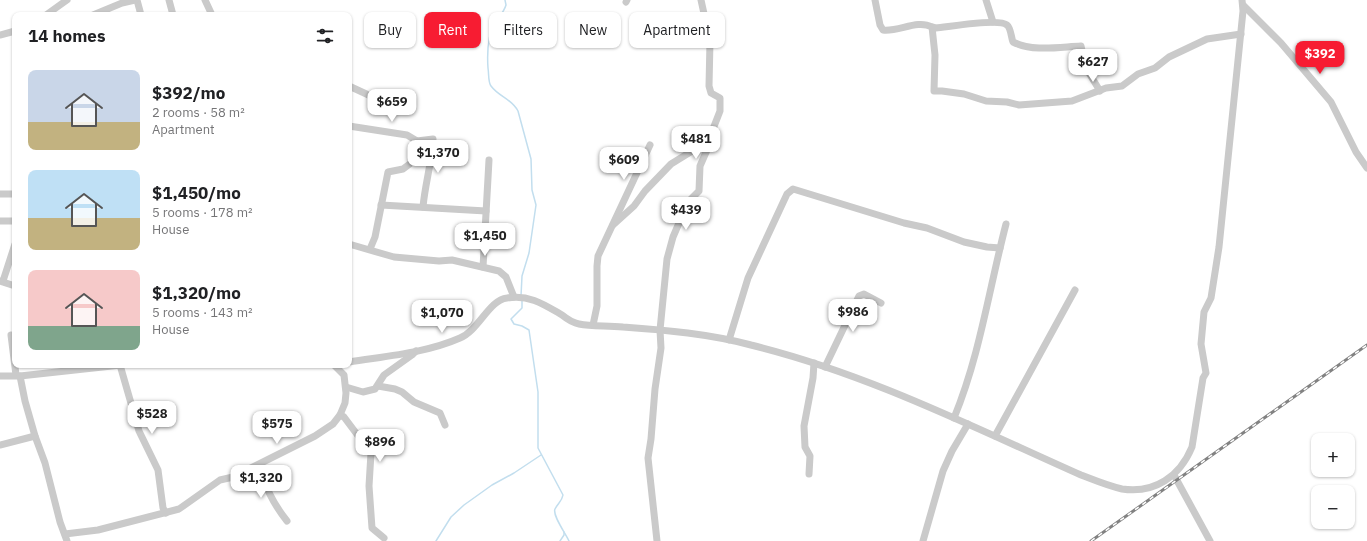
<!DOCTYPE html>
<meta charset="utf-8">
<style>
body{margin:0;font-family:"IBM Plex Sans",sans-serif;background:#f6f6f6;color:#202124;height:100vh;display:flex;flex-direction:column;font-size:15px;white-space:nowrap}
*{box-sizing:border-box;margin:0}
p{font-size:13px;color:#757577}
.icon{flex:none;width:22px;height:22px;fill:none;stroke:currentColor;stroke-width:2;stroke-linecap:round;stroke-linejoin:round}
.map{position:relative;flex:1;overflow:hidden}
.details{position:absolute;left:12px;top:12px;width:340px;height:356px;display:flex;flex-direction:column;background:#fff;border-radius:8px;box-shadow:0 1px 3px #0004}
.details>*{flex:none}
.hud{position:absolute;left:364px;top:12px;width:380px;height:36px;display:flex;gap:8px}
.buttons{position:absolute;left:1311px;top:433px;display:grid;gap:8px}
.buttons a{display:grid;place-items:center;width:44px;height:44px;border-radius:8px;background:#fff;box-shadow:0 1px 3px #0004;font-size:20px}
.price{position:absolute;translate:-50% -34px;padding:0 9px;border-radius:8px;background:#fff;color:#222;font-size:13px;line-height:26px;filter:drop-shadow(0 1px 2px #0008)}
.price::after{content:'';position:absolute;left:50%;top:24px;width:12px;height:9px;margin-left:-6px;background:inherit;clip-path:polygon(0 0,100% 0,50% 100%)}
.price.selected{background:#f71c32;color:#fff}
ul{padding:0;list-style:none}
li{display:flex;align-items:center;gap:12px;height:100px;padding:0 16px}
li span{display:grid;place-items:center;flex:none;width:112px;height:80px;border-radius:8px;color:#555}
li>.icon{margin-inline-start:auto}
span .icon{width:48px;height:48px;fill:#fffc;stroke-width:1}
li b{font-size:17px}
h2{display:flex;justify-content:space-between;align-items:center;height:48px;padding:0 16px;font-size:17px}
.pill{padding:0 14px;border-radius:8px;background:#fff;box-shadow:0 1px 3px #0004;font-size:14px;line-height:36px}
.pill.selected{background:#f71c32;color:#fff}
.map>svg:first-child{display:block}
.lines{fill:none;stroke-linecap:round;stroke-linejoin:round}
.stream{stroke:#c2deee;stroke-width:1.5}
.minor{stroke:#cacaca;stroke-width:7}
.rail-casing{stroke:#828282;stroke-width:3}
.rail{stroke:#fff;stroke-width:1.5;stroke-dasharray:4.5;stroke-linecap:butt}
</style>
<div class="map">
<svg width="1367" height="541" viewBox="0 0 1367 541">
<rect width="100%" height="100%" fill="#fff"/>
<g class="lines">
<g class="stream">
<path d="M505,0L506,5C504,12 499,17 495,23C487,36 487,53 488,68C489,74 488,82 491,86C499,97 511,98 518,111L531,159L532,190L536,205L529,253L522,276L521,296"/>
<path d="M522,299V308L511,319L514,324L522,326L529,330L538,392V448L563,495C562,501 558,503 555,509C552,515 566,534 569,541"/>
<polyline points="436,541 451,517 464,505 492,485 514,473 541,455"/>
<polyline points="560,541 564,535 564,532"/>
</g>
<g class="minor">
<polyline points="137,0 141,15"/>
<polyline points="169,0 173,15"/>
<polyline points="205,0 212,15"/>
<path d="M875,0L880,25L883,30C899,32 917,19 932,27L935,55L934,91H942L964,94L986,101L1007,102L1019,105L1072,101L1106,88L1122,86L1138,74L1155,68L1169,57L1207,39L1241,34"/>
<polyline points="986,0 993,22"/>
<polyline points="626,2 627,0"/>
<polyline points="1243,5 1281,43 1331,102 1356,152 1367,168"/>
<polyline points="46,15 67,0"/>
<polyline points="93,15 122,3 135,0"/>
<path d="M932,27L936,28C948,27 999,18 1007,25C1011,28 1011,37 1013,42C1033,52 1059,47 1081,46L1086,68L1100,91"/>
<polyline points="0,35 15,31"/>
<polyline points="349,86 375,98"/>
<path d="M349,126L407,135L417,141L433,139C432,162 425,184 423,207"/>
<polyline points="0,194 15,194"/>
<polyline points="381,205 486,211"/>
<polyline points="0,221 15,221"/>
<polyline points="613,225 634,206 645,191 671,164 705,143 713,129 720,111 720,98 711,93 709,86 710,41 701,0"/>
<polyline points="349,244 394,257 439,261 452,260 499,271 506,277 514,297"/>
<polyline points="370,249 375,237 388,172 403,169 415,160 417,141"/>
<polyline points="483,267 489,160"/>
<polyline points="0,281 15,286"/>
<polyline points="3,281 15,244"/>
<polyline points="593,325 597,306 597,266 598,256 650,145"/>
<polyline points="11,335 16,375"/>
<polyline points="729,340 748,278 787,194 793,189 904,223 927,228 964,242 987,247 1000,248"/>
<path d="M349,362C386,356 426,353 460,338C479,330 489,300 507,298C529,294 545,305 562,315C567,319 573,323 579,324C593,327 608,325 623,327C666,330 710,334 751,345C866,373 973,427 1081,475C1094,480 1108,486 1122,489C1155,494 1180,476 1192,447L1203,378L1206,373L1201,344L1204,312L1211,298L1219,247L1243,11L1242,0"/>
<polyline points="120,365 139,431 158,470 163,508 166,513"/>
<polyline points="825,367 859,296 864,294 881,303"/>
<polyline points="0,376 20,376 121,365"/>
<polyline points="20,376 25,401 35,436 45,463 60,522 67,541"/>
<polyline points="378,386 395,389 402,392 414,402 440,413 445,425"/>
<polyline points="346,387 363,392 375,389 384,375 412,355 416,351"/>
<polyline points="340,415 344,417 371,453 369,486 372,528 384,538"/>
<path d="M954,418C980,355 989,289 1006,224"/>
<polyline points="995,436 1075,290"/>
<polyline points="0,445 35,436"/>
<path d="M259,465C266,488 272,502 287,521"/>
<polyline points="809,474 810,456 805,447 804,426 813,378 814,363"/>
<polyline points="1174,475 1210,541"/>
<polyline points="65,534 98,530 179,509 220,480 233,477 315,436 333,424 340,415 345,403 346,393 344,375 334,365"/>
<polyline points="657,541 648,458 651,439 655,389 661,348 660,330 667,259 673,237 688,202 699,191 700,166 707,150 709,136"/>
<polyline points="923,541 943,471 952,451 968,424"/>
</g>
<g class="rail-casing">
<polyline id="rail" points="1091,541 1367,345"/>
</g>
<use href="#rail" class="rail"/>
</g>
</svg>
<div class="buttons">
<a>+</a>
<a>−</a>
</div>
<b class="price selected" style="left:1320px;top:75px">$392</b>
<b class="price" style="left:1093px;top:83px">$627</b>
<b class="price" style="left:392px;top:123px">$659</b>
<b class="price" style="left:696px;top:160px">$481</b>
<b class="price" style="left:438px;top:174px">$1,370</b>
<b class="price" style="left:624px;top:181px">$609</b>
<b class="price" style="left:686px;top:231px">$439</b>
<b class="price" style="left:485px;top:257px">$1,450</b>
<b class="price" style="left:853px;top:333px">$986</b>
<b class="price" style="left:442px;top:334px">$1,070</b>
<b class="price" style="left:152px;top:435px">$528</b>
<b class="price" style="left:277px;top:445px">$575</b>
<b class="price" style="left:380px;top:463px">$896</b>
<b class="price" style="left:261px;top:499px">$1,320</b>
<div class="hud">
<a class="pill">Buy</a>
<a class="pill selected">Rent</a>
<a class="pill">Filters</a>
<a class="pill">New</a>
<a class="pill">Apartment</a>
</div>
<section class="details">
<h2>14 homes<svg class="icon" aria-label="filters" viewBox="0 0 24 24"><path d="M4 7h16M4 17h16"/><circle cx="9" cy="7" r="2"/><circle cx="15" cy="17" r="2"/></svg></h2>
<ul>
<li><span style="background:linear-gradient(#c9d6e8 65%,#c2b280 0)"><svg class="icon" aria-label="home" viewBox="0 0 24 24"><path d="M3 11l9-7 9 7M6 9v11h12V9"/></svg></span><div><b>$392/mo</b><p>2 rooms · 58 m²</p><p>Apartment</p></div></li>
<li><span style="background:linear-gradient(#bfe0f5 60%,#c2b280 0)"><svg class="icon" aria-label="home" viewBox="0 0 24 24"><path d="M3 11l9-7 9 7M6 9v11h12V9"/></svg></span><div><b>$1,450/mo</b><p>5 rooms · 178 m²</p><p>House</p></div></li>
<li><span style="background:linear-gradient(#f6c9c9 70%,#7fa58c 0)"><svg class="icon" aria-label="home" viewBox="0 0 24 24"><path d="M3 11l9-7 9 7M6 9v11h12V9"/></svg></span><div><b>$1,320/mo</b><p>5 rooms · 143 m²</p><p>House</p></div></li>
</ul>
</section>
</div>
